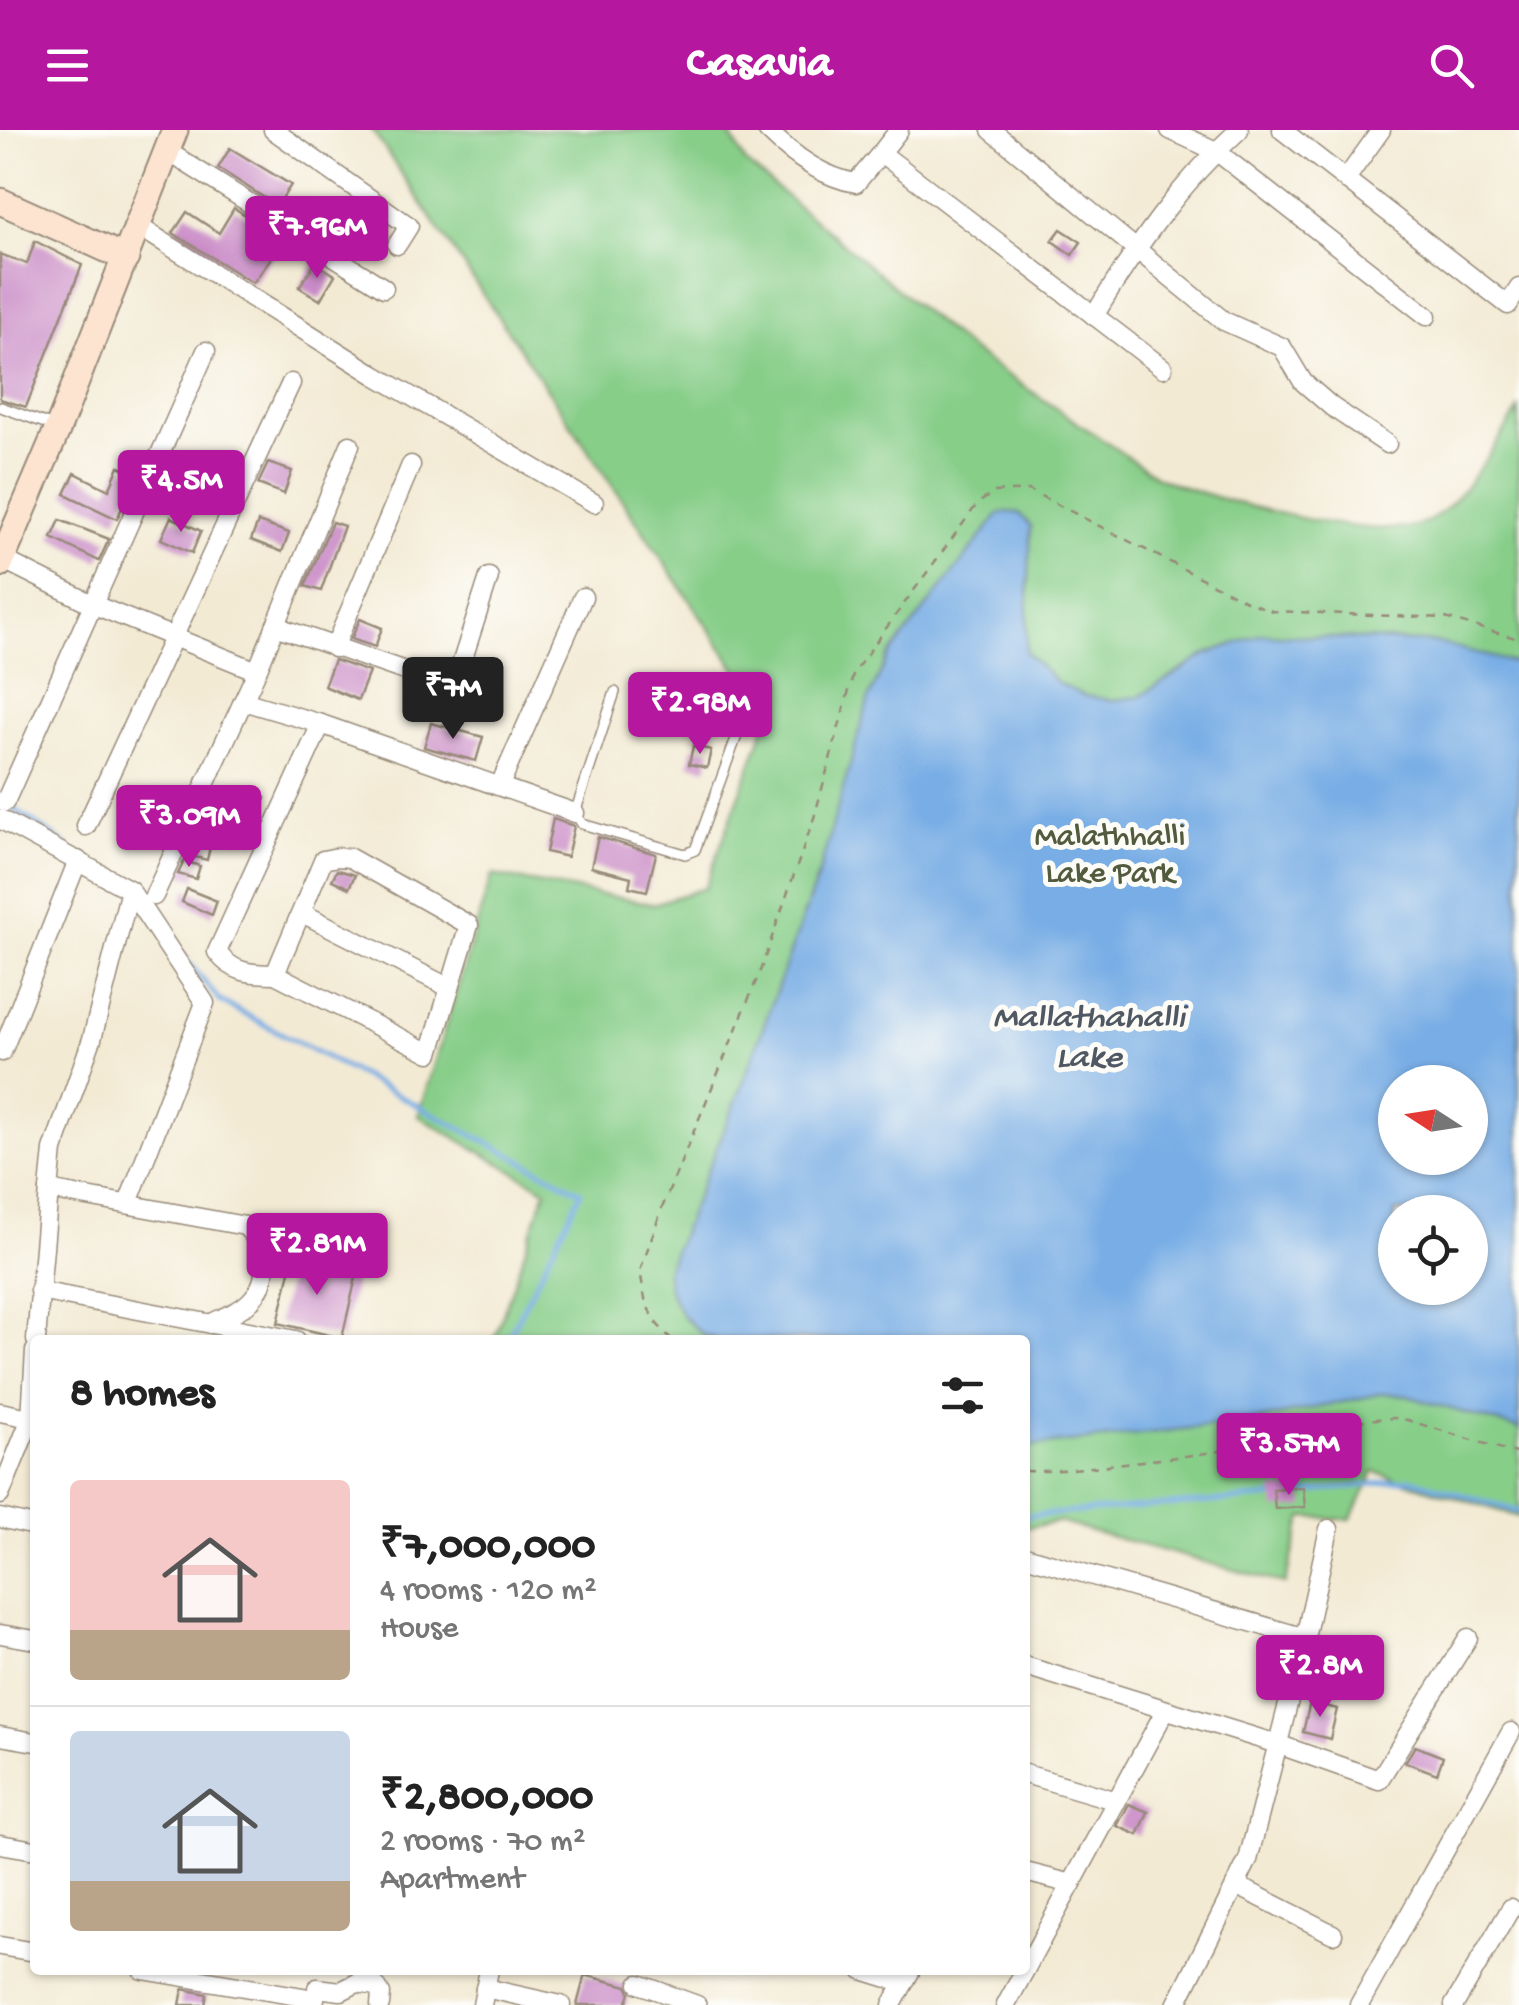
<!DOCTYPE html>
<meta charset="utf-8">
<style>
body{margin:0;font-family:"Gochi Hand",sans-serif;background:#f6f6f6;color:#222;height:100vh;display:flex;flex-direction:column;font-size:38px;white-space:nowrap}
*{box-sizing:border-box;margin:0}
p{font-size:32px;color:#767676}
.icon{flex:none;width:55px;height:55px;fill:none;stroke:currentColor;stroke-width:2;stroke-linecap:round;stroke-linejoin:round}
.map{position:relative;flex:1;overflow:hidden}
.side{position:absolute;left:30px;top:1205px;width:1000px;height:640px;display:flex;flex-direction:column;background:#fff;border-radius:10px;box-shadow:0 2px 8px #0004}
.side>*{flex:none}
.needle{width:65px;rotate:282deg}
.tools{position:absolute;left:1378px;top:935px;display:grid;gap:20px}
.tools a{display:grid;place-items:center;width:110px;height:110px;border-radius:50%;background:#fff;box-shadow:0 2px 8px #0004;font-size:50px}
.price{position:absolute;translate:-50% -85px;padding:0 22px;border-radius:10px;background:#b5179e;color:#fff;font-size:32px;line-height:65px;filter:drop-shadow(0 2px 5px #0008)}
.price::after{content:'';position:absolute;left:50%;top:60px;width:30px;height:22px;margin-left:-15px;background:inherit;clip-path:polygon(0 0,100% 0,50% 100%)}
.price.selected{background:#222;color:#fff}
ul{padding:0;list-style:none}
li{display:flex;align-items:center;gap:30px;height:250px;padding:0 40px}
li+li{border-top:2px solid #e0e0e0}
li span{display:grid;place-items:center;flex:none;width:280px;height:200px;border-radius:10px;color:#555}
li>.icon{margin-inline-start:auto}
span .icon{width:120px;height:120px;fill:#fffc;stroke-width:1}
li b{font-size:42px}
h2{display:flex;justify-content:space-between;align-items:center;height:120px;padding:0 40px;font-size:42px}
header{display:flex;justify-content:space-between;align-items:center;height:130px;padding:0 40px;background:#b5179e;color:#fff;font-size:45px;font-weight:700}
.map>svg:first-child{display:block}
.green{fill:#87ce89;stroke:#617c54;stroke-width:2.5;fill-rule:evenodd}
.water{fill:#78ade5;stroke:#5a6c82;stroke-width:2.5;fill-rule:evenodd}
.lines{fill:none;stroke-linecap:round;stroke-linejoin:round}
.stream{stroke:#78ade5;stroke-width:5}
.building{fill:#ca8cc8}
.lane-casing{stroke:#978a79;stroke-width:12}
.street-casing{stroke:#978a79;stroke-width:21}
.secondary-casing{stroke:#978a79;stroke-width:29}
.path{stroke:#978a79;stroke-width:2.5;stroke-dasharray:8 8;stroke-linecap:butt}
.lane{stroke:#fff;stroke-width:9}
.street{stroke:#fff;stroke-width:18}
.secondary{stroke:#fde4d1;stroke-width:25}
.labels{text-anchor:middle;stroke-width:10;stroke-linejoin:round;paint-order:stroke}
.park-label{font-size:32px;fill:#525b3e;stroke:#fdfcf7}
.water-label{font-size:35px;font-style:italic;fill:#505864;stroke:#fdfcf7}
</style>
<header><svg class="icon" aria-label="menu" viewBox="0 0 24 24"><path d="M4 6h16M4 12h16M4 18h16"/></svg>Casavia<svg class="icon" aria-label="search" viewBox="0 0 24 24"><circle cx="10" cy="10" r="6"/><path d="M15 15l6 6"/></svg></header>
<div class="map">
<svg width="1519" height="1875" viewBox="0 0 1519 1875">
<rect width="100%" height="100%" fill="#fdfcf7"/>
<filter id="ink" filterUnits="userSpaceOnUse"><feTurbulence type="fractalNoise" baseFrequency=".01" numOctaves="2"/><feDisplacementMap in="SourceGraphic" scale="20" xChannelSelector="R" yChannelSelector="G"/><feConvolveMatrix kernelMatrix="1 2 1 2 8 2 1 2 1" color-interpolation-filters="sRGB"/></filter>
<filter id="wash" filterUnits="userSpaceOnUse"><feTurbulence type="fractalNoise" baseFrequency=".0048" numOctaves="4" result="noise"/><feDisplacementMap in="SourceGraphic" scale="40" xChannelSelector="R" yChannelSelector="G"/><feGaussianBlur stdDeviation="2.25" result="paint"/><feColorMatrix in="noise" values="0 0 0 0 0 0 0 0 0 0 0 0 0 0 0 0 0 1.4 0 .05"/><feComposite in="paint" operator="in"/></filter>
<g filter="url(#wash)">
<rect width="100%" height="100%" fill="#f3ead4"/>
<path class="green" d="M372,0H728L746,33L969,219L1157,347C1206,368 1381,416 1427,392C1461,374 1498,311 1519,279V1387L1374,1342L1351,1389L1303,1387L1285,1454L1058,1392L1025,1398V1210H494L546,1060L418,986L492,745L653,774L705,758L767,591L751,561ZM1395,952H1470V1028H1395ZM1395,1082H1470V1158H1395Z"/>
<path class="water" d="M1006,382L1019,383L1031,396L1026,523L1059,554L1085,566L1112,570L1139,567L1207,524L1261,504L1439,513L1519,534V1299L1407,1266L1384,1263L1254,1291L1025,1317V1210H719L703,1205L682,1185L670,1163L666,1141L740,961L819,743L869,568L888,527L999,384ZM1395,952H1470V1028H1395ZM1395,1082H1470V1158H1395Z"/>
<g class="lines">
<g class="stream">
<polyline points="7,674 67,716"/>
<polyline points="183,826 220,871 581,1062 507,1210"/>
<polyline points="1297,1364 1411,1349 1519,1382"/>
<polyline points="1025,1386 1276,1367"/>
</g>
</g>
<g id="blocks">
<g class="building">
<polygon points="230,18 291,55 277,76 218,38"/>
<polygon points="234,78 284,110 253,153 173,103 187,82 219,103"/>
<polygon points="1061,99 1081,112 1072,125 1052,111"/>
<polygon points="35,111 82,135 26,277 0,269 0,124 27,134"/>
<polygon points="315,133 335,145 320,170 299,157"/>
<polygon points="268,333 292,341 284,364 258,354"/>
<polygon points="119,336 137,344 117,389 65,364 75,343 109,360"/>
<polygon points="171,387 201,401 192,423 161,409"/>
<polygon points="60,390 109,409 99,431 52,408"/>
<polygon points="258,392 289,403 282,422 251,410"/>
<polygon points="332,392 344,396 321,461 305,456"/>
<polygon points="360,489 382,498 375,517 351,509"/>
<polygon points="334,530 369,542 358,570 324,556"/>
<polygon points="431,593 483,607 476,631 424,617"/>
<polygon points="693,616 711,620 707,638 689,634"/>
<polygon points="250,662 265,668 261,680 245,674"/>
<polygon points="553,689 574,696 567,727 546,722"/>
<polygon points="598,707 656,724 647,761 629,757 631,747 591,737"/>
<polygon points="194,713 210,717 207,730 191,726"/>
<polygon points="184,731 200,736 196,749 178,744"/>
<polygon points="337,740 355,745 349,758 332,750"/>
<polygon points="187,759 217,771 212,785 182,772"/>
<polygon points="293,1128 357,1143 342,1208 278,1193"/>
<polygon points="1303,1357 1305,1377 1275,1379 1273,1359"/>
<polygon points="1310,1572 1337,1579 1330,1609 1303,1602"/>
<polygon points="1415,1616 1443,1627 1437,1644 1405,1632"/>
<polygon points="1129,1674 1148,1682 1138,1705 1117,1696"/>
<polygon points="585,1845 627,1856 630,1862 626,1875 577,1875"/>
<polygon points="183,1859 207,1864 205,1875 180,1875"/>
</g>
</g>
</g>
<g filter="url(#ink)">
<use href="#blocks" fill-opacity="0" stroke="#978a79" stroke-width="2.5"/>
<g class="lines">
<g class="lane-casing">
<g id="lane">
<polyline points="1,277 56,297"/>
<polyline points="615,562 575,683 582,694 685,724 695,720 742,592"/>
</g>
</g>
<g class="street-casing">
<g id="street">
<polyline points="273,0 409,96 397,115"/>
<path d="M767,0C792,25 821,47 856,53L881,23"/>
<polyline points="899,0 881,23 1163,238"/>
<polyline points="991,0 1224,191 1282,217 1303,252 1332,277 1387,314"/>
<polyline points="1170,0 1216,21 1427,186"/>
<polyline points="1282,0 1508,175 1519,158"/>
<polyline points="167,21 384,158"/>
<polyline points="1346,49 1381,0"/>
<polyline points="138,96 375,245 594,373"/>
<path d="M1094,186C1135,118 1180,53 1239,0"/>
<polyline points="2,429 92,474 257,541"/>
<polyline points="275,496 448,556 458,544 489,447"/>
<polyline points="334,518 411,335"/>
<path d="M243,571L321,594L217,822C232,843 251,844 275,844"/>
<polyline points="321,594 575,683"/>
<polyline points="500,655 583,467"/>
<polyline points="5,672 206,221"/>
<polyline points="0,689 130,760 205,873 128,1073"/>
<polyline points="86,696 291,253"/>
<polygon points="338,727 350,728 469,795 430,923 275,844 323,730"/>
<polyline points="154,766 257,541 350,315"/>
<polyline points="302,783 450,858"/>
<polyline points="2,922 78,730"/>
<polyline points="49,1060 53,1020 92,909 130,760"/>
<polyline points="246,1096 342,1117"/>
<polyline points="39,1161 296,1210"/>
<path d="M36,1210L49,1060L245,1096C268,1118 273,1151 247,1174C237,1183 221,1188 210,1194"/>
<polyline points="0,1282 35,1289"/>
<polyline points="0,1365 31,1288 35,1221"/>
<polyline points="0,1388 35,1396"/>
<polyline points="1025,1426 1305,1508"/>
<polyline points="0,1504 35,1510"/>
<polyline points="1025,1536 1277,1614 1379,1650 1468,1508"/>
<polyline points="0,1606 35,1612"/>
<polyline points="1025,1644 1117,1671"/>
<polyline points="0,1714 35,1720"/>
<polyline points="1025,1742 1072,1754"/>
<polyline points="1236,1755 1333,1804"/>
<polyline points="0,1816 35,1822"/>
<polyline points="143,1840 315,1869"/>
<polyline points="862,1840 904,1853"/>
<polyline points="1025,1840 1165,1581"/>
<polyline points="639,1854 697,1875"/>
<polyline points="317,1858 341,1861 357,1853 376,1856 381,1864 380,1875"/>
<polyline points="485,1858 561,1875"/>
<polyline points="482,1875 489,1840"/>
<polyline points="892,1875 911,1840"/>
<polyline points="1006,1875 1025,1840"/>
<polyline points="1176,1875 1248,1730 1305,1508 1329,1399"/>
<polyline points="1359,1875 1511,1602"/>
<polyline points="1454,1875 1511,1778"/>
</g>
</g>
<g class="secondary-casing">
<g id="secondary">
<polyline points="0,71 126,128"/>
<polyline points="0,434 58,298 175,0"/>
</g>
</g>
<g class="path">
<polyline points="672,1210 657,1194 646,1174 640,1141 662,1078 759,844 814,688 854,542 978,373 995,362 1029,360 1246,471 1272,481 1445,488 1519,509"/>
<path d="M1025,1341C1059,1342 1092,1337 1125,1333C1176,1327 1229,1322 1278,1309C1320,1299 1356,1288 1400,1288L1519,1324"/>
</g>
<use href="#lane" class="lane"/>
<use href="#street" class="street"/>
<use href="#secondary" class="secondary"/>
</g>
</g>
<g class="labels">
<g class="park-label">
<text x="1110" y="714">Malathhalli<tspan x="1110" dy="37">Lake Park</tspan></text>
</g>
<g class="water-label">
<text x="1089" y="896">Mallathahalli<tspan x="1089" dy="40">Lake</tspan></text>
</g>
</g>
</svg>
<div class="tools">
<a><svg class="needle" viewBox="-14 -14 28 28"><path d="M0-13l5 13h-10z" fill="#e53935"/><path d="M0 13l5-13h-10z" fill="#767676"/></svg></a>
<a><svg class="icon" aria-label="locate" viewBox="0 0 24 24"><circle cx="12" cy="12" r="6"/><path d="M12 2v4M12 18v4M2 12h4M18 12h4"/></svg></a>
</div>
<b class="price" style="left:317px;top:151px">₹7.96M</b>
<b class="price" style="left:181px;top:405px">₹4.5M</b>
<b class="price selected" style="left:453px;top:612px">₹7M</b>
<b class="price" style="left:700px;top:627px">₹2.98M</b>
<b class="price" style="left:189px;top:740px">₹3.09M</b>
<b class="price" style="left:317px;top:1168px">₹2.81M</b>
<b class="price" style="left:1289px;top:1368px">₹3.57M</b>
<b class="price" style="left:1320px;top:1590px">₹2.8M</b>
<section class="side">
<h2>8 homes<svg class="icon" aria-label="filters" viewBox="0 0 24 24"><path d="M4 7h16M4 17h16"/><circle cx="9" cy="7" r="2"/><circle cx="15" cy="17" r="2"/></svg></h2>
<ul>
<li><span style="background:linear-gradient(#f6c9c9 75%,#b9a48a 0)"><svg class="icon" aria-label="home" viewBox="0 0 24 24"><path d="M3 11l9-7 9 7M6 9v11h12V9"/></svg></span><div><b>₹7,000,000</b><p>4 rooms · 120 m²</p><p>House</p></div></li>
<li><span style="background:linear-gradient(#c9d6e8 75%,#b9a48a 0)"><svg class="icon" aria-label="home" viewBox="0 0 24 24"><path d="M3 11l9-7 9 7M6 9v11h12V9"/></svg></span><div><b>₹2,800,000</b><p>2 rooms · 70 m²</p><p>Apartment</p></div></li>
</ul>
</section>
</div>
